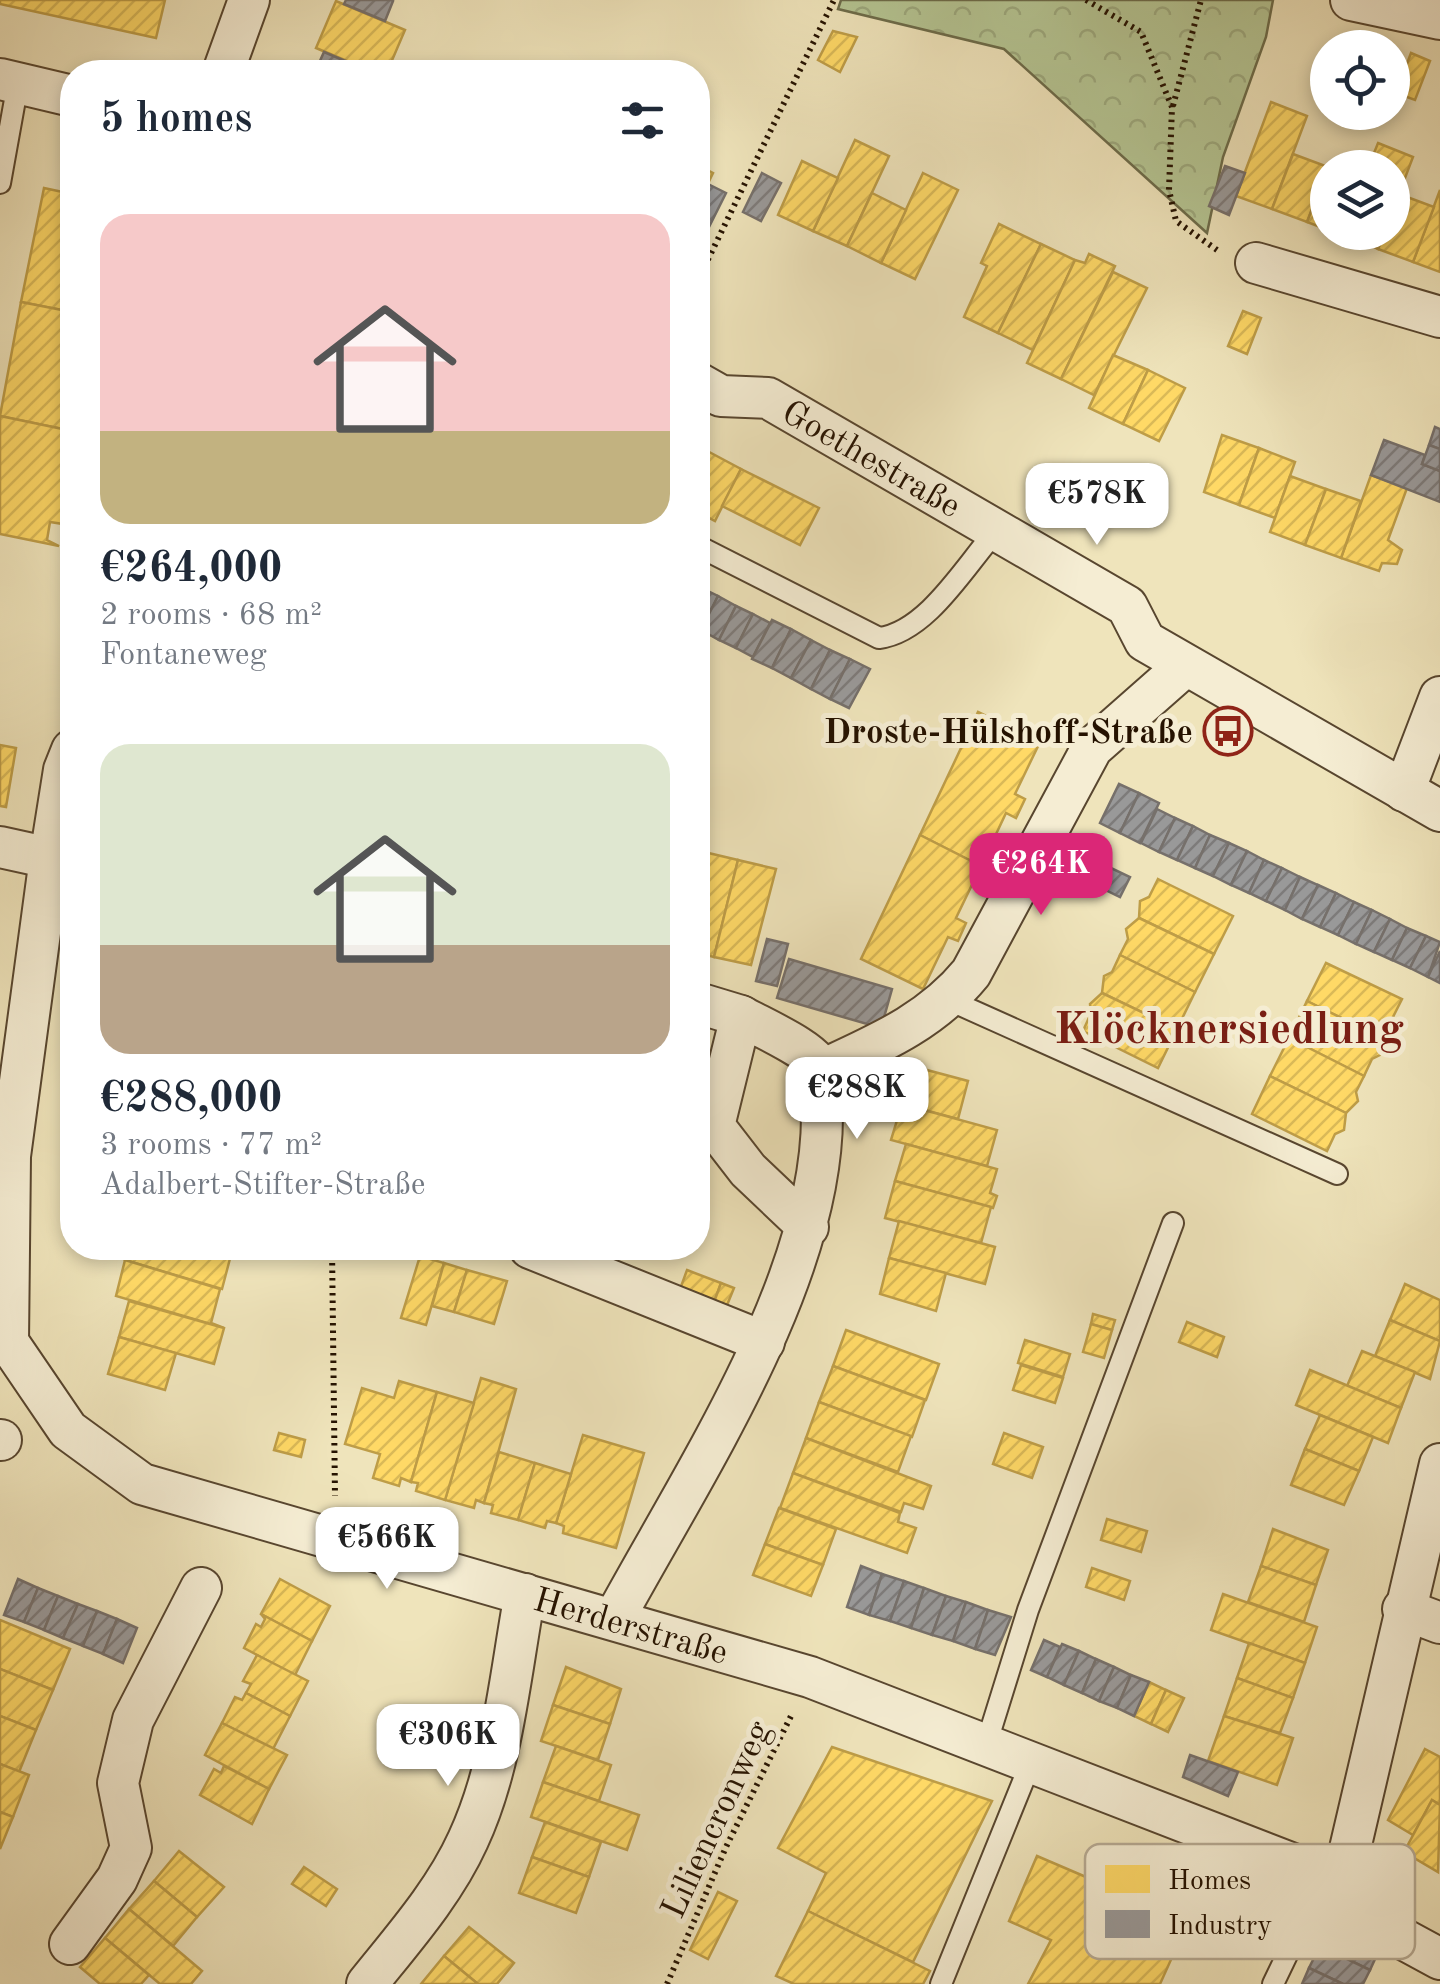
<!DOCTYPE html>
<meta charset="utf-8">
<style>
body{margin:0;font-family:"Old Standard TT",serif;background:#f6f6f7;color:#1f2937;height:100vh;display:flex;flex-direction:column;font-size:38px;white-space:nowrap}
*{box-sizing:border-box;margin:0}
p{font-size:32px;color:#747a83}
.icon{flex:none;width:55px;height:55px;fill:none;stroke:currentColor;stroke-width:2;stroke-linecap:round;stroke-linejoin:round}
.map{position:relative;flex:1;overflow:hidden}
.panel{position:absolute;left:60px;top:60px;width:650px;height:1200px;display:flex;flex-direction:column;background:#fff;border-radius:40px;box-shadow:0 5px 15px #0003}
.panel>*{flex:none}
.controls{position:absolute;left:1310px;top:30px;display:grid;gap:20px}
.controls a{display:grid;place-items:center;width:100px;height:100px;border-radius:50%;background:#fff;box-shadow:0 5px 15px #0003;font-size:50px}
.price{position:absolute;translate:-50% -85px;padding:0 22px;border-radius:20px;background:#fff;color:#222;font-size:32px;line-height:65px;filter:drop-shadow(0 2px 5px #0008)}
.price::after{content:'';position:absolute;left:50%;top:60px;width:30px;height:22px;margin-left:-15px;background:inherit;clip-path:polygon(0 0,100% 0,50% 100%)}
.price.current{background:#db2777;color:#fff}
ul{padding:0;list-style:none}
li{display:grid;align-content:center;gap:20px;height:530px;padding:0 40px}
li span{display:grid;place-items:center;height:310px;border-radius:30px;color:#555}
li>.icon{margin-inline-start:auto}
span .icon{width:180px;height:180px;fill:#fffc;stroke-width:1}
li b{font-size:42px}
h2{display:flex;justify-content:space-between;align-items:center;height:120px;padding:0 40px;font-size:42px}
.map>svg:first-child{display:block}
.park{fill:url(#park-crowns);stroke:#6d6c4a;stroke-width:2.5}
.homes{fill:url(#homes-hatch);stroke:#be9d47;stroke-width:2.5}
.industry{fill:url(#industry-hatch);stroke:#76706b;stroke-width:2.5}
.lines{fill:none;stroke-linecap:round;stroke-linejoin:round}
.service-casing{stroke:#58462f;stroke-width:24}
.minor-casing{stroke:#58462f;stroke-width:44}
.path{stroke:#251200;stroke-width:6;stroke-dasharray:2.5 5;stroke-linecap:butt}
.service{stroke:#f5edd3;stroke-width:20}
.minor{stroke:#f5edd3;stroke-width:40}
.labels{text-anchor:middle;stroke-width:10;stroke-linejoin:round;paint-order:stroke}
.street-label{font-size:35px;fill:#251200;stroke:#f5edd3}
.poi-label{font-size:35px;font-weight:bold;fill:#251200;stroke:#f5edd3;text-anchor:end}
.district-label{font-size:45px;font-weight:bold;fill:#7a1f14;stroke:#f5edd3}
.key{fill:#f5edd3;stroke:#b7ab94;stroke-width:2.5}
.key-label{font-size:28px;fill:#251200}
</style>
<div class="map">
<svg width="1440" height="1984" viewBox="0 0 1440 1984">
<defs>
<pattern id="park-crowns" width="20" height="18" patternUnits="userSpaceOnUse" patternTransform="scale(2.5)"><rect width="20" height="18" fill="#b5c593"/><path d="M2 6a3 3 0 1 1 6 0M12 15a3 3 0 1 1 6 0" fill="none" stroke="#9ca87d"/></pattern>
<pattern id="homes-hatch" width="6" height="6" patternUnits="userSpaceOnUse" patternTransform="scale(2.5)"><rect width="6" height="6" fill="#ffd966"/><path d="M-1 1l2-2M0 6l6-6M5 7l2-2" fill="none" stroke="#dab957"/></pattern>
<pattern id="industry-hatch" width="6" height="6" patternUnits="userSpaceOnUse" patternTransform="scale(2.5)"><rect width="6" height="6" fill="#999"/><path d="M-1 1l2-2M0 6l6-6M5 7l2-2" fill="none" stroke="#7d7b7a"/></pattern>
</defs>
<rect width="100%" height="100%" fill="#efe4bb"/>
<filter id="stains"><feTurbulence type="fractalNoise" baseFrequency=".002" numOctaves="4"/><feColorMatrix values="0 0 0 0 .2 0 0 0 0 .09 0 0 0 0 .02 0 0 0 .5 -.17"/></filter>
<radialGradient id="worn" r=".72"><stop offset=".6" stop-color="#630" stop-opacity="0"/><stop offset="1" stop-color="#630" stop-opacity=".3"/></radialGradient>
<polygon class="park" points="841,0 1273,0 1266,37 1223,157 1207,233 1004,49 838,9"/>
<g class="homes">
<polygon points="0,0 165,0 156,38 0,4"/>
<polygon points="336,1 405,30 387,72 373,72 316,48"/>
<polygon points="833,31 857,37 840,72 818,60"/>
<polygon points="1411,53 1430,61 1415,100 1396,93"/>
<polygon points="1271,102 1307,116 1272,209 1236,196"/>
<polygon points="855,140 889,156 847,246 813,231"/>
<polygon points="1378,143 1413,157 1392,212 1392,168 1368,168"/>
<polygon points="1293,154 1328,167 1307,222 1272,209"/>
<polygon points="802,161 838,178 813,231 778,215"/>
<polygon points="698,165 713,173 698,204"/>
<polygon points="1328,169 1328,230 1307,222"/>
<polygon points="923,173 958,190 915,279 881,263"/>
<polygon points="44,188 72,194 72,312 21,302"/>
<polygon points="1440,190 1440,272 1413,262"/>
<polygon points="872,193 906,210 881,263 847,246"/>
<polygon points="1399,194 1434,207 1413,262 1378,249 1385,232 1392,232 1392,212"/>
<polygon points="999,224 1041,244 998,333 964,317 987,266 981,263"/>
<polygon points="1344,232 1385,232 1378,249"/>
<polygon points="1041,244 1075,260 1033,350 998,333"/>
<polygon points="1089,254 1115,266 1061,379 1027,363 1075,260 1085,263"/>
<polygon points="1113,272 1147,288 1094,395 1061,379"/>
<polygon points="21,302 72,312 72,431 0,416"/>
<polygon points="1243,311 1261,318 1247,354 1228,346"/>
<polygon points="1113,355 1148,370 1123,424 1089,408"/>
<polygon points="1148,370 1185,388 1159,441 1123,424"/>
<polygon points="0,416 72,431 65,452 72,453 72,479 63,524 50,522 47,540 59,546 0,534"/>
<polygon points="1222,435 1259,448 1239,505 1204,492"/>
<polygon points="698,446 741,469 715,521 698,512"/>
<polygon points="1259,448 1295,462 1275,518 1239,505"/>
<polygon points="741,469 819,508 800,545 722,506"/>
<polygon points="1371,475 1407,488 1388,540 1402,550 1397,564 1382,563 1379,571 1341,558"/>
<polygon points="1290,476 1326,489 1305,545 1270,532"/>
<polygon points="1326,489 1361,501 1341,558 1305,545"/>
<polygon points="978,712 1040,742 1015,794 1025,799 1016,818 1006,813 981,866 920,835"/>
<polygon points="0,745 16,748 6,807 0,806"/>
<polygon points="920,835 981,866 956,918 966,923 958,941 948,937 923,989 861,959"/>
<polygon points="700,851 738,860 714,957 698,953"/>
<polygon points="738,860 776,869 751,965 714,957"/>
<polygon points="1158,879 1233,916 1214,954 1139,918 1140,901 1149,897"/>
<polygon points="1139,918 1214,954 1195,992 1120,955 1128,939 1126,929"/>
<polygon points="1120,955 1195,992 1177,1029 1102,993 1104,976 1112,972"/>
<polygon points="1326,963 1402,999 1393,1017 1395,1026 1382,1038 1307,1001"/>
<polygon points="1102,993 1177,1029 1158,1068 1083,1031 1091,1013 1090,1004"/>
<polygon points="1307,1001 1382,1038 1380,1055 1372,1059 1364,1076 1289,1038"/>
<polygon points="1289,1038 1364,1076 1356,1092 1358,1101 1346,1113 1270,1076"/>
<polygon points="912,1066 968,1081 958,1119 902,1104"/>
<polygon points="1270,1076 1346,1113 1344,1130 1335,1134 1327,1151 1252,1114"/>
<polygon points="902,1104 997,1130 987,1166 891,1140"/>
<polygon points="906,1144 997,1169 990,1193 997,1196 993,1208 895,1181"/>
<polygon points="895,1181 991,1207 981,1243 885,1218"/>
<polygon points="899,1221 995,1247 985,1284 889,1258"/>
<polygon points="129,1248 221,1248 232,1251 222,1289 125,1260"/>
<polygon points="420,1256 444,1263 426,1325 401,1318"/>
<polygon points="889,1258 946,1273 936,1311 880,1294"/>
<polygon points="125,1260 220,1289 211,1323 224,1328 116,1296"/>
<polygon points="444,1263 467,1270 454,1312 432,1306"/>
<polygon points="467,1270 507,1281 494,1324 454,1312"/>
<polygon points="687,1270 721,1283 713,1305 679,1292"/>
<polygon points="721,1283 734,1288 725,1310 713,1305"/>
<polygon points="1405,1284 1440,1300 1440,1341 1390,1320"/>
<polygon points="129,1301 224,1328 214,1364 119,1337"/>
<polygon points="1093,1314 1115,1320 1112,1330 1091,1324"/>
<polygon points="1390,1320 1440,1341 1430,1379 1375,1356"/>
<polygon points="1187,1322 1224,1337 1217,1357 1179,1342"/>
<polygon points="1091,1324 1112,1330 1104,1358 1083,1352"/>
<polygon points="846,1330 939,1364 926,1400 833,1366"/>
<polygon points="119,1337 176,1353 165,1390 108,1374"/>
<polygon points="1025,1340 1070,1354 1063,1377 1018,1363"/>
<polygon points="1362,1351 1415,1372 1401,1408 1347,1386"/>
<polygon points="1021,1365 1063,1378 1055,1403 1013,1390"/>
<polygon points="833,1366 925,1400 912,1437 819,1402"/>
<polygon points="1310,1370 1401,1408 1388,1443 1296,1405"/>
<polygon points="481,1378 516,1389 484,1503 476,1500 474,1508 445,1500"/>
<polygon points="399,1381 437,1392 411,1482 401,1478 399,1486 373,1478 380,1454 345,1444 362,1388 394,1398"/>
<polygon points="437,1392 474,1403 445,1500 416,1491 418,1483 411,1482"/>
<polygon points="819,1402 911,1436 898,1472 806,1438"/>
<polygon points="1320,1415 1373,1437 1359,1471 1305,1449"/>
<polygon points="279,1433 305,1440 301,1457 274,1450"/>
<polygon points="1004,1433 1043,1447 1032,1478 993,1464"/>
<polygon points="583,1435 644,1453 616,1548 563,1533 564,1526 556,1523"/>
<polygon points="806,1438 931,1486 923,1509 904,1503 901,1512 793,1473"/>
<polygon points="1305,1449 1359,1471 1344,1505 1291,1485"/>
<polygon points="499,1452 535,1463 518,1520 491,1513 493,1505 484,1503"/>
<polygon points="535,1463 571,1474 556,1523 547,1521 545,1528 518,1520"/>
<polygon points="793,1473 900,1513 898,1522 916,1528 907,1553 780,1508"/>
<polygon points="779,1508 836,1529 823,1565 765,1544"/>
<polygon points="1107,1519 1147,1531 1141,1552 1101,1540"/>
<polygon points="1273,1529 1328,1550 1316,1585 1261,1566"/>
<polygon points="765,1544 823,1565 811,1596 753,1575"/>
<polygon points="1261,1566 1316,1585 1304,1622 1248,1602"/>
<polygon points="1092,1568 1130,1581 1124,1600 1086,1587"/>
<polygon points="280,1579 330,1606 312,1641 261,1614"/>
<polygon points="1223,1594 1317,1627 1305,1663 1211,1630"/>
<polygon points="261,1614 312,1641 295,1675 244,1648 256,1624 261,1627 265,1619"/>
<polygon points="0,1620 70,1649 53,1690 0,1669"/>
<polygon points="1249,1643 1305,1663 1293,1698 1237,1678"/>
<polygon points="257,1655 308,1681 290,1716 246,1693 251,1684 243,1681"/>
<polygon points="566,1667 621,1689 610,1724 553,1705"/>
<polygon points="0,1669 53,1690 36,1730 0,1716"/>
<polygon points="1237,1678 1293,1698 1280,1733 1224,1716"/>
<polygon points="1149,1682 1166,1690 1151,1724 1134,1716"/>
<polygon points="1166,1690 1184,1698 1168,1732 1151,1724"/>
<polygon points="246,1693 290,1716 273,1749 222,1723 235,1697 242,1700"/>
<polygon points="553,1705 610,1724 598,1760 541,1741"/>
<polygon points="0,1716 36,1730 19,1772 0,1764"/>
<polygon points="1224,1716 1293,1738 1277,1785 1208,1761"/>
<polygon points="222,1723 287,1755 269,1789 205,1755"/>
<polygon points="556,1746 611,1765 599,1801 543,1782"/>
<polygon points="832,1747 992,1801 913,1962 808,1911 826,1873 778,1848"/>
<polygon points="1425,1749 1440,1757 1440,1805 1432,1800 1413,1835 1388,1820"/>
<polygon points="0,1764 29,1775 13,1817 0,1812"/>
<polygon points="224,1766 269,1789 252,1824 200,1795 214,1769 221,1773"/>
<polygon points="543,1782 639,1815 627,1850 531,1817"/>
<polygon points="1432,1800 1440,1805 1438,1872 1404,1852"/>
<polygon points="0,1812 13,1817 0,1849"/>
<polygon points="545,1822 601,1842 589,1877 532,1857"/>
<polygon points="179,1851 224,1887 197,1917 154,1881"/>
<polygon points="1037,1856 1086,1877 1093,1861 1123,1874 1116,1890 1188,1922 1160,1984 1028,1984 1051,1940 1009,1921"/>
<polygon points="532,1857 589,1877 576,1913 519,1893"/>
<polygon points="304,1867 337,1889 326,1906 292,1884"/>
<polygon points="154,1881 197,1917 173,1946 129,1909"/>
<polygon points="718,1892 737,1901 708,1959 690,1950"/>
<polygon points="129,1909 202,1971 191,1984 160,1984 105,1938"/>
<polygon points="808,1911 930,1971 923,1984 794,1984 776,1976"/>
<polygon points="469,1927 514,1963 497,1984 478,1984 444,1956"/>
<polygon points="105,1938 149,1975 141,1984 100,1984 80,1967"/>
<polygon points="444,1956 478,1984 421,1984"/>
</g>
<g class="industry">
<polygon points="346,0 391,0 393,1 385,21 344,4"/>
<polygon points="324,52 364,69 363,72 315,72"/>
<polygon points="1225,166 1245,173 1229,215 1209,206"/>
<polygon points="762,173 781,183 761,221 743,212"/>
<polygon points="708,184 726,193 703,239 698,236 698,204"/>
<polygon points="1435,427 1440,429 1440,449 1429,445"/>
<polygon points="1384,440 1425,455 1422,464 1440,471 1440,502 1371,475"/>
<polygon points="1429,445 1440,449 1440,471 1422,464"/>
<polygon points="700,587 718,596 701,630 698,629"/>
<polygon points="718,596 736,606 719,640 701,630"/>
<polygon points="736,606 753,614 736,648 719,640"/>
<polygon points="753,614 770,623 753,657 736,648"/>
<polygon points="772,620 791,629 772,668 752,659"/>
<polygon points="791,629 811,640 791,678 772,668"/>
<polygon points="811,640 830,650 811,689 791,678"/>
<polygon points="830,650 850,659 830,699 811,689"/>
<polygon points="850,659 870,669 849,708 830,699"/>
<polygon points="1119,784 1139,793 1120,833 1100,823"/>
<polygon points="1139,793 1159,803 1140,843 1120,833"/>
<polygon points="1157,809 1175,818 1159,852 1141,843"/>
<polygon points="1175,818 1193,826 1177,860 1159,852"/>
<polygon points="1193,826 1210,835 1195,868 1177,860"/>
<polygon points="1210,835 1229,843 1213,876 1195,868"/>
<polygon points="1229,843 1247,851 1231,885 1213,876"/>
<polygon points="1247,851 1264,860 1249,893 1231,885"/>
<polygon points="1090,858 1130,877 1120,897 1081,878"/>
<polygon points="1264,860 1282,868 1266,901 1249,893"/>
<polygon points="1282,868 1300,877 1285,910 1266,901"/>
<polygon points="1300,877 1318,885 1302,919 1285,910"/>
<polygon points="1318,885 1336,893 1320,927 1302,919"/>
<polygon points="1336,893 1354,902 1338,935 1320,927"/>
<polygon points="1354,902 1372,910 1356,944 1338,935"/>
<polygon points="1372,910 1390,919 1374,952 1356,944"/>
<polygon points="1390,919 1407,928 1392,960 1374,952"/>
<polygon points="1407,928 1426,936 1410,968 1392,960"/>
<polygon points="1426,936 1440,942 1428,977 1410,968"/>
<polygon points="767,939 788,944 777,986 756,981"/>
<polygon points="1440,951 1440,983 1428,977"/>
<polygon points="789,959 892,989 881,1028 777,998"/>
<polygon points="861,1566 882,1574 869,1615 847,1607"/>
<polygon points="882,1574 904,1581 890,1621 869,1615"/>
<polygon points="18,1579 38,1588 24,1622 4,1615"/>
<polygon points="904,1581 924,1588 911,1628 890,1621"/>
<polygon points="38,1588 58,1596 44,1630 24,1622"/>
<polygon points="924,1588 946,1596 932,1635 911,1628"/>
<polygon points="58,1596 78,1604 63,1638 44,1630"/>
<polygon points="946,1596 966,1602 953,1641 932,1635"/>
<polygon points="966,1602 988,1610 975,1649 953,1641"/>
<polygon points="78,1604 97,1611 83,1646 63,1638"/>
<polygon points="988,1610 1011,1617 995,1655 975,1649"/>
<polygon points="97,1611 117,1619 103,1654 83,1646"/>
<polygon points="117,1619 137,1628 123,1663 103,1654"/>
<polygon points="1044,1640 1060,1647 1047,1677 1031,1670"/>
<polygon points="1062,1644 1079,1651 1064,1685 1047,1677"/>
<polygon points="1079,1651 1096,1659 1082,1693 1064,1685"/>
<polygon points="1096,1659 1114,1667 1099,1701 1082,1693"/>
<polygon points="1114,1667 1131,1675 1117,1708 1099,1701"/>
<polygon points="1131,1675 1149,1682 1134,1716 1117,1708"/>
<polygon points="1190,1755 1238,1772 1228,1796 1183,1777"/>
<polygon points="1330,1924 1380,1948 1370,1970 1320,1946"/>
<polygon points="1320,1946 1370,1970 1363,1984 1343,1984 1309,1968"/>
<polygon points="1309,1968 1343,1984 1302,1984"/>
</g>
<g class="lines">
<g class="service-casing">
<g id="service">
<polyline points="0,183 18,83"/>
<path d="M698,546L879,638C927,632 965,566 996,531"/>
<polyline points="949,1000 1337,1174"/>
<polyline points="986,1745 1028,1610 1173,1223"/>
<polyline points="941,1984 1031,1762"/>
<polyline points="1273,1984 1325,1876"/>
</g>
</g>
<g class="minor-casing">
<g id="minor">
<polyline points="1351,0 1440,19"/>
<polyline points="223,72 249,0"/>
<polyline points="0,79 72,96"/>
<polyline points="1256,263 1440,317"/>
<polyline points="698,383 721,396 768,398 1127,606 1145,641 1440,811"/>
<polyline points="72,750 64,770 50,858 10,1156 8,1342 68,1430 142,1484 810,1677 1342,1883 1370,1921 1440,1959"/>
<polyline points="1404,791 1440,697"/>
<polyline points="0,847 50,858"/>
<polyline points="698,1003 741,1016"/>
<path d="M822,1070C878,1044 931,1022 971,973L1092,748L1185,666"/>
<polyline points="530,1248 764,1342"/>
<polyline points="0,1440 1,1440"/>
<polyline points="1403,1609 1440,1623"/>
<path d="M614,1619C692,1475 822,1282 822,1116C822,1103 825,1084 822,1071C817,1051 760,1027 741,1016L714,1126L748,1170L808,1227"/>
<polyline points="1342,1883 1440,1464"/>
<polyline points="70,1944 117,1879 131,1848 118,1783 133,1720 201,1588"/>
<path d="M367,1984C403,1939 444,1893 468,1840C503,1765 510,1675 525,1594"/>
</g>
</g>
<g class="path">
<polyline points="1086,0 1141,32 1172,107 1169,190 1176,221 1217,250"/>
<polyline points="1173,106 1201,0"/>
<polyline points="698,280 834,0"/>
<polyline points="332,1248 335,1496"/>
<polyline points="667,1984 726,1847 792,1714"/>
</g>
<use href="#service" class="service"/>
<use href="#minor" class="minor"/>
</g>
<defs>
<g id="bus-ring" transform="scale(2.5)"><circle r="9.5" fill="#f5edd3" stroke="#8f2418" stroke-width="1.5"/><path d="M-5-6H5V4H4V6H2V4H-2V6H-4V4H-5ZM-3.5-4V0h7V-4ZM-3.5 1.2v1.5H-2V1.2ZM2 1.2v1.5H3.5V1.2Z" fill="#8f2418"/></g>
</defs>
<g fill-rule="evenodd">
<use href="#bus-ring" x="1228" y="731"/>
</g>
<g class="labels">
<g class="street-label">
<text transform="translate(872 458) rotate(30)" y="12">Goethestraße</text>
<text transform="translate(631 1625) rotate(16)" y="12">Herderstraße</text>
<text transform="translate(715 1819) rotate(-65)" y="12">Liliencronweg</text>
</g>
<g class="poi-label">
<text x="1193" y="743">Droste-Hülshoff-Straße</text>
</g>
<g class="district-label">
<text x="1229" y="1043">Klöcknersiedlung</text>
</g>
</g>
<rect x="1085" y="1844" width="330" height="115" rx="15" class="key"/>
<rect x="1105" y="1865" width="45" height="28" fill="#ffd966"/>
<rect x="1105" y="1910" width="45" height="28" fill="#999"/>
<g class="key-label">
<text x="1168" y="1889">Homes</text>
<text x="1168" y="1934">Industry</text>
</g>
<rect width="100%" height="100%" filter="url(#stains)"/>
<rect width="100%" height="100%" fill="url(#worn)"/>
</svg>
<div class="controls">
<a><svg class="icon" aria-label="locate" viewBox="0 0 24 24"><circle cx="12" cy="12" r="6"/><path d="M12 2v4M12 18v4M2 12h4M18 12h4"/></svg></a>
<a><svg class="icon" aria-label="layers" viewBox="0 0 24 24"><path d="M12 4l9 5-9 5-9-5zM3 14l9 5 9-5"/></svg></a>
</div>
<b class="price" style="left:1097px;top:548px">€578K</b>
<b class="price current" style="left:1041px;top:918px">€264K</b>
<b class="price" style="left:857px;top:1142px">€288K</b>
<b class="price" style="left:387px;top:1592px">€566K</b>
<b class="price" style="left:448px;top:1789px">€306K</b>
<section class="panel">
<h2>5 homes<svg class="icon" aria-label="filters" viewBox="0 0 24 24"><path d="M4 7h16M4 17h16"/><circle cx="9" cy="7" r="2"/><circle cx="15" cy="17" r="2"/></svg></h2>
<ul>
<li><span style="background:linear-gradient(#f6c9c9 70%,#c2b280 0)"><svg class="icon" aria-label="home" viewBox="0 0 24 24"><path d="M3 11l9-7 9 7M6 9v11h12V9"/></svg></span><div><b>€264,000</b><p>2 rooms · 68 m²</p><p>Fontaneweg</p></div></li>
<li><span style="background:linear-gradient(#dfe7d0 65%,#b9a48a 0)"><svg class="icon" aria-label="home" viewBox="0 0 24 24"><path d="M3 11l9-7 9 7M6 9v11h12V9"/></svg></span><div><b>€288,000</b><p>3 rooms · 77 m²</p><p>Adalbert-Stifter-Straße</p></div></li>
</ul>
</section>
</div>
